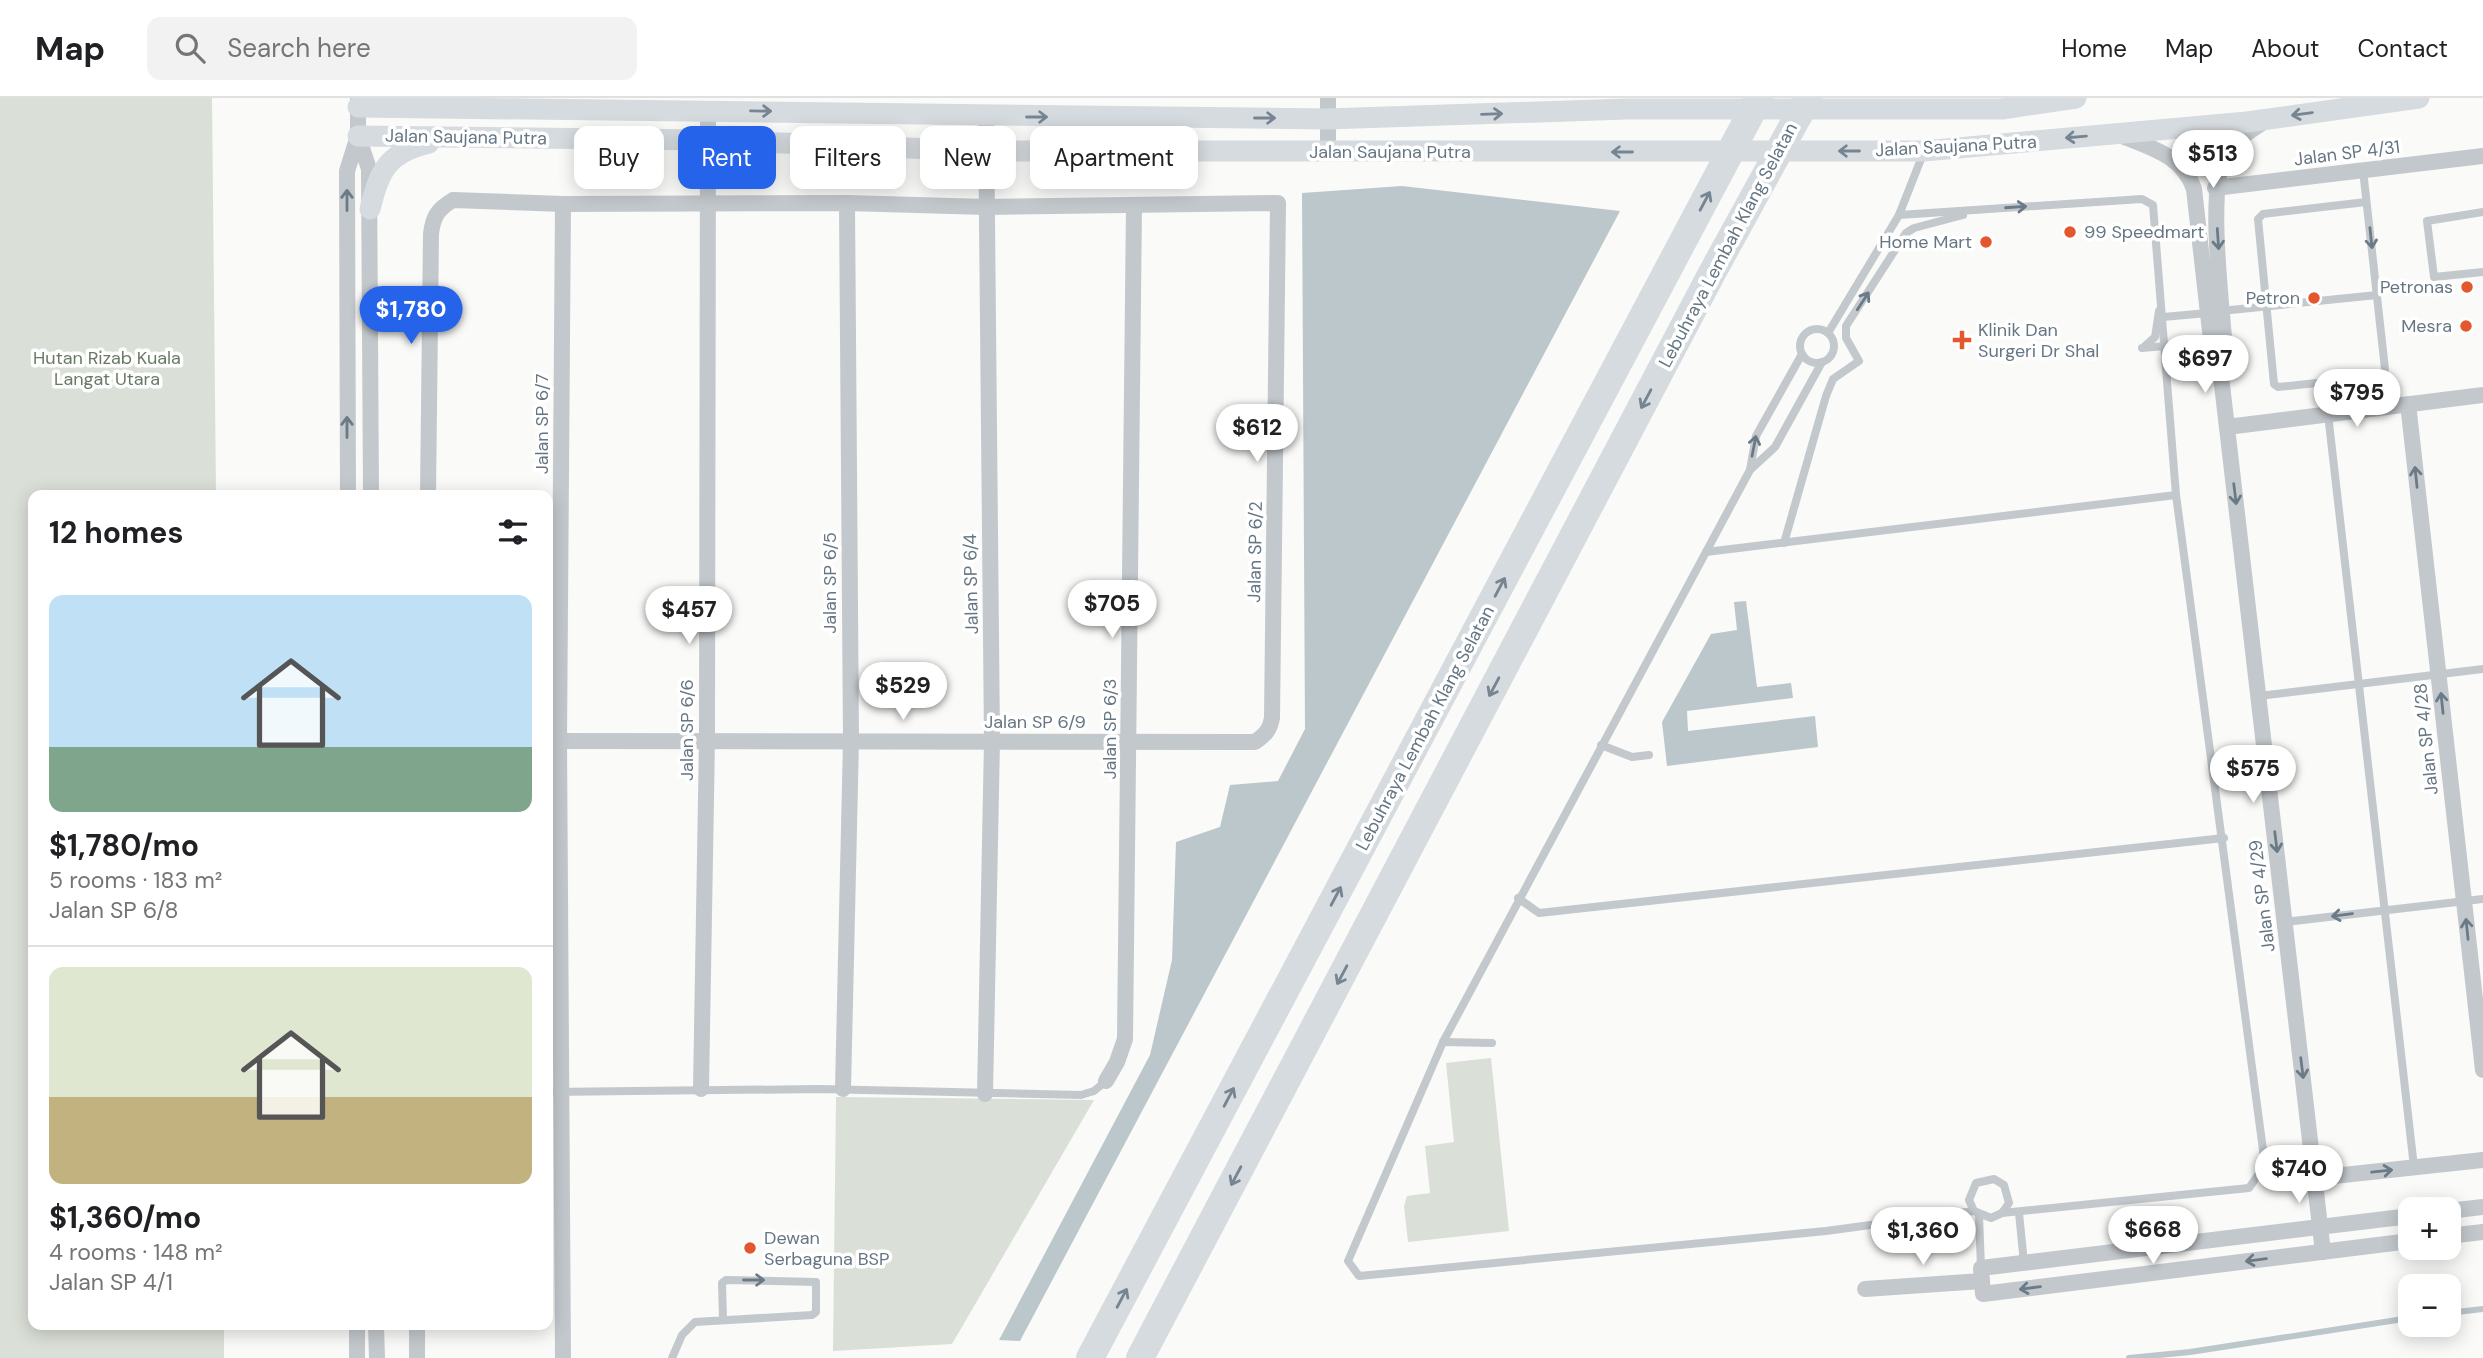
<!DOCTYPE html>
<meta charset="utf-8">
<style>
body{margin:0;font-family:"DM Sans",sans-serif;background:#f2f2f2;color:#202124;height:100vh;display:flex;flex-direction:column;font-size:26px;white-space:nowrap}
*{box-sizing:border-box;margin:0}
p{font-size:23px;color:#757577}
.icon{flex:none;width:38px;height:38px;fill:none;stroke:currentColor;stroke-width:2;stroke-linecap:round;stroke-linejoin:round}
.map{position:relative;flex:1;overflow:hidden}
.panel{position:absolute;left:28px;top:392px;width:525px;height:840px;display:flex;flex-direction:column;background:#fff;border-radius:14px;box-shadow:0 4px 18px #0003}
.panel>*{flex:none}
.guide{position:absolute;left:574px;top:28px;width:665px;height:63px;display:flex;gap:14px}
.controls{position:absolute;left:2398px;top:1099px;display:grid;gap:14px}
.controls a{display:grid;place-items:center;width:63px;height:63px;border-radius:14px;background:#fff;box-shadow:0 4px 18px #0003;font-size:35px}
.price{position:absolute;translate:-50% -60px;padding:0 16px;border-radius:24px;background:#fff;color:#222;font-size:23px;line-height:46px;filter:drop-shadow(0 2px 4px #0008)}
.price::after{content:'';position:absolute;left:50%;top:42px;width:21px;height:16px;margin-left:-10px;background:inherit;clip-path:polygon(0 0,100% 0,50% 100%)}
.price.active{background:#2563eb;color:#fff}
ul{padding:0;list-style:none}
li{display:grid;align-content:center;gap:14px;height:371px;padding:0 21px}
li+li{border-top:2px solid #e0e0e0}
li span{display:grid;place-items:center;height:217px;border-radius:14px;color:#555}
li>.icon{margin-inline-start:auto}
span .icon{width:126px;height:126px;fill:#fffc;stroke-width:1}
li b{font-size:30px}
h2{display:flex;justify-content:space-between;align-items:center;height:84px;padding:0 21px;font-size:30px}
.pill{padding:0 24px;border-radius:14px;background:#fff;box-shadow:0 4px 18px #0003;font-size:24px;line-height:63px}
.pill.active{background:#2563eb;color:#fff}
header{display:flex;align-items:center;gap:42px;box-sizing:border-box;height:98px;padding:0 35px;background:#fff;border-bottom:2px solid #e0e0e0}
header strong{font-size:33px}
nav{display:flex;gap:38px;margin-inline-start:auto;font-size:24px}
.search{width:490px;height:63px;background:#f2f2f2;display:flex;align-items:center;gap:18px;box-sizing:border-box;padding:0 24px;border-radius:14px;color:#757577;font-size:26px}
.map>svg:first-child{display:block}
.green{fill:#dadfd7}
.water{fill:#bbc7cb}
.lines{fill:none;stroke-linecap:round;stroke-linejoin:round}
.stream{stroke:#bbc7cb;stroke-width:6}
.service{stroke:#c3c8cc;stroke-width:8}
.minor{stroke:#c3c8cc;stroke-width:16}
.secondary{stroke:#d6dbdf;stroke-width:21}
.motorway{stroke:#d6dbdf;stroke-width:28}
.oneway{stroke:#768591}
.oneway2{stroke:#6a7a87}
.poi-dot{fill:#e4572e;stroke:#fff;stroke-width:2.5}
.labels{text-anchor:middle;stroke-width:7;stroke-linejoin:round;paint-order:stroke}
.street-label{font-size:18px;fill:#657683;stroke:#fff}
.poi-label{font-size:18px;fill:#657683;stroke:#fff;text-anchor:end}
.park-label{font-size:18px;fill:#687a64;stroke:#fff}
</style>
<header>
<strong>Map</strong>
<div class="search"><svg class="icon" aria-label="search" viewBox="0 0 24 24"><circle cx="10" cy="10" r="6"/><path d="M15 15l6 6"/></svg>Search here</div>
<nav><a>Home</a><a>Map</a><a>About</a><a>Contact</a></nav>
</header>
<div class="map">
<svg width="2483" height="1260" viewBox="0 0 2483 1260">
<rect width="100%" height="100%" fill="#fafaf8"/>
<g class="green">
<polygon points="0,0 212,0 216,397 33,397 33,1227 224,1227 224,1260 0,1260"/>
<polygon points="1491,960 1509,1133 1408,1144 1404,1108 1407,1098 1430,1095 1425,1048 1454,1044 1446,965"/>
<polygon points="836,999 1094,1002 952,1246 833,1253"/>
</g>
<g class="water">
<polygon points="1402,88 1620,113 1020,1243 999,1242 1150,957 1172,862 1176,744 1220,729 1230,687 1278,683 1305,631 1302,95"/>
<polygon points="1746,503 1757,589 1791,585 1793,600 1687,613 1688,633 1815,618 1818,649 1667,668 1662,624 1711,536 1737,532 1734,504"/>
</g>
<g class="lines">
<g class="stream">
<polyline points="2448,1215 2483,1211"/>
<polyline points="2129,1260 2190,1254 2410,1220"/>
</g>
<g class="service">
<polyline points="2363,72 2385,271 2383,278 2278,289 2274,286 2258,121 2263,116 2366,104"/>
<polyline points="2483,114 2427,123 2434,179 2483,174"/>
<polyline points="1899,117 2142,101 2153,107 2176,397 2265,1067 2249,1090 2002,1115"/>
<polyline points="2221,213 2377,197"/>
<polyline points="2163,219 2208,215"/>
<circle cx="1817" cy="248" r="17"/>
<polyline points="1828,235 1899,117 1923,56"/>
<polyline points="2145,248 2155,239 2159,213"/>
<polyline points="2142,250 2211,244"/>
<polyline points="1802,256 1756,338 1750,372 1775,349 1822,264"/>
<polyline points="2328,316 2414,1069"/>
<polyline points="1750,372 1443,944 1348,1163 1359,1178 1826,1133 1974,1113 1991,1120 2002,1115 2009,1105 2004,1087 1994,1081 1976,1085 1969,1102 1974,1113"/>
<polyline points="1784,445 1826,298 1833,281 1859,263 1846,240 1846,228 1906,135 1914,130 1963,117"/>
<polyline points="1706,454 2176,397"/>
<polyline points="2259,598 2483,571"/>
<polyline points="1601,647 1632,659 1649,657"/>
<polyline points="1518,800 1539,815 2224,740"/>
<polyline points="2285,824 2483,801"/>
<polyline points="1443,944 1492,945"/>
<polyline points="548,994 820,991 1081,997 1094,993 1106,983"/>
<polyline points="2019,1115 2024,1165"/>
<polyline points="1979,1117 1981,1170"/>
<polyline points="672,1260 682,1237 695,1224 812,1217 816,1214 816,1184 726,1182 722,1185 723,1221"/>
</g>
<g class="minor">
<polyline points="358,0 358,38 369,71 371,397"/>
<polyline points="1328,0 1328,54"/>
<path d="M2120,37C2151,50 2182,57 2194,91L2212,251L2219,261"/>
<polyline points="2215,90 2483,58"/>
<polyline points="2219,261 2323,1154"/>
<path d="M2219,261L2225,251C2222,210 2207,89 2225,58C2234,42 2250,33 2265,23"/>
<polyline points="2408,306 2483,972"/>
<polyline points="2227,329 2483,297"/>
<polyline points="348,397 347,73 358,38"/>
<path d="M428,397L431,136C433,118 438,111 453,102L563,106L847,105L986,109L1278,105L1272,620C1270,632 1265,637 1255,644L548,643"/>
<polyline points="1106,983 1117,964 1125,941 1134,107"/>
<polyline points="701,991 707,641 708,12"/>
<polyline points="843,991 851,642 847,105"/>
<polyline points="985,996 992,643 986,18"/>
<polyline points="2315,1080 2483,1062"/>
<polyline points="2448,1113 2483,1109"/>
<polyline points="2410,1118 1981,1170 1983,1196 2410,1143"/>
<polyline points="2448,1138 2483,1134"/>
<polyline points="1865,1191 1982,1183"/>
<polyline points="357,1227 357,1260"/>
<polyline points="376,1227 377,1260"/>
<polyline points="417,1260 417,1227"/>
<polyline points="563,1260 559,643 563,106"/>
</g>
<g class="secondary">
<polyline points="358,9 1327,21 1627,11 2002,11 2076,0"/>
<polyline points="358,38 708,42 984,53 1924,53 2247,24 2419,0"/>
<path d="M370,111C380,72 387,55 429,45"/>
</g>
<g class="motorway">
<polyline points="1090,1260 1759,0"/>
<polyline points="1140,1260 1712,175 1808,0"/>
</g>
</g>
<defs><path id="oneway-shaft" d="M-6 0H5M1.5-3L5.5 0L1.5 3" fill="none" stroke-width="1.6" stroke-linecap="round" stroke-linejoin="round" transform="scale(1.75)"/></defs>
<g class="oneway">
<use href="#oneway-shaft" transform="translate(761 13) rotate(1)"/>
<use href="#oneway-shaft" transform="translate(1492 16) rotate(-2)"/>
<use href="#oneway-shaft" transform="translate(2302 16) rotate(172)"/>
<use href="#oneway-shaft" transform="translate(1037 19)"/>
<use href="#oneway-shaft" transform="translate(1265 20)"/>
<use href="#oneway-shaft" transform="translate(2076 39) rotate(175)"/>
<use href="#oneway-shaft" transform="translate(1849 53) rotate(180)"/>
<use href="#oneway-shaft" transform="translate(1622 54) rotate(180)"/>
<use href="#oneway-shaft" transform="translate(1705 103) rotate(-62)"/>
<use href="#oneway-shaft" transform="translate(1646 301) rotate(118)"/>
<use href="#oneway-shaft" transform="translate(1500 489) rotate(-62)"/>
<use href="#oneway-shaft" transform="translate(1494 589) rotate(118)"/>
<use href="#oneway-shaft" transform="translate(1336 798) rotate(-62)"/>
<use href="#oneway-shaft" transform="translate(1342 877) rotate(118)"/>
<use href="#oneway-shaft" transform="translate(1229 999) rotate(-62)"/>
<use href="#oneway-shaft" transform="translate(1236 1078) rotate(118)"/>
<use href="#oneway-shaft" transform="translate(1122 1200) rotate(-62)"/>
</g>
<g class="oneway2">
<use href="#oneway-shaft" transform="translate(347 102) rotate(-90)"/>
<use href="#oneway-shaft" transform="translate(2016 109) rotate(-4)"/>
<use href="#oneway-shaft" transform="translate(2371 140) rotate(84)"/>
<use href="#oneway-shaft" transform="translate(2218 141) rotate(86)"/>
<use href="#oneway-shaft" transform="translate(1863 203) rotate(-57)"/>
<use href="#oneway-shaft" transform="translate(347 329) rotate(-90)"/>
<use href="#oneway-shaft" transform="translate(1754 348) rotate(-79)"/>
<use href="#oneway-shaft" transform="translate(2416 379) rotate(-96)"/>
<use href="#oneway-shaft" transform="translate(2235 396) rotate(83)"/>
<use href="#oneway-shaft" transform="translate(2442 605) rotate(-96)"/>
<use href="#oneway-shaft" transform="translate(2276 744) rotate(83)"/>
<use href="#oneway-shaft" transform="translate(2342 817) rotate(173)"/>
<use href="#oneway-shaft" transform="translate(2467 831) rotate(-96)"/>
<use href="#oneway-shaft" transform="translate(2302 970) rotate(83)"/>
<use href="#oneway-shaft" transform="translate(2382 1073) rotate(-6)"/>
<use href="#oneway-shaft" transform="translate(2256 1162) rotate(173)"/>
<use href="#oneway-shaft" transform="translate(754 1182)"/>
<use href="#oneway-shaft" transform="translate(2030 1190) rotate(173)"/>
</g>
<g class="poi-dot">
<circle cx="2070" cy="134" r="7"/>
<circle cx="1986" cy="144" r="7"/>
<circle cx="2467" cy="189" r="7"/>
<circle cx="2314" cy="200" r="7"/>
<circle cx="2466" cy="228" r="7"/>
<path d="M1958.5 231.5h7v7h7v7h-7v7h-7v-7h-7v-7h7z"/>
<circle cx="750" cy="1150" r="7"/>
</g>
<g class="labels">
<g class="street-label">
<text transform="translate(466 39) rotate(1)" y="6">Jalan Saujana Putra</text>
<text transform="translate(1956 48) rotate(-3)" y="6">Jalan Saujana Putra</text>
<text x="1390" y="60">Jalan Saujana Putra</text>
<text transform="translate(2347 55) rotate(-7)" y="6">Jalan SP 4/31</text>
<text transform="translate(1728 147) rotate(-62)" y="6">Lebuhraya Lembah Klang Selatan</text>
<text transform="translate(542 326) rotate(-90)" y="6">Jalan SP 6/7</text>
<text transform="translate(1255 454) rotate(-89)" y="6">Jalan SP 6/2</text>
<text transform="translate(830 485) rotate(-90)" y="6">Jalan SP 6/5</text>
<text transform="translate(971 486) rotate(-91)" y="6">Jalan SP 6/4</text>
<text x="1035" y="630">Jalan SP 6/9</text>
<text transform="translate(1425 630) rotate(-62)" y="6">Lebuhraya Lembah Klang Selatan</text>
<text transform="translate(1110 631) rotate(-90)" y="6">Jalan SP 6/3</text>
<text transform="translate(687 632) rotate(-90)" y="6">Jalan SP 6/6</text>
<text transform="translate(2426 641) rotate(-96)" y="6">Jalan SP 4/28</text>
<text transform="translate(2262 798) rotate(-97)" y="6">Jalan SP 4/29</text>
</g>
<g class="poi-label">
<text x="2084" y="140" text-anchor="start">99 Speedmart</text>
<text x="1972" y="150">Home Mart</text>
<text x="2453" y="195">Petronas</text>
<text x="2300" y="206">Petron</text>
<text x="2452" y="234">Mesra</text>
<text x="1978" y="238" text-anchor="start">Klinik Dan<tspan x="1978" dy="21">Surgeri Dr Shal</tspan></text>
<text x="764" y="1146" text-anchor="start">Dewan<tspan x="764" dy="21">Serbaguna BSP</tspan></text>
</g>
<g class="park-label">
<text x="107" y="266">Hutan Rizab Kuala<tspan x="107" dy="21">Langat Utara</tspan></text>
</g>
</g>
</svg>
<div class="controls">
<a>+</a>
<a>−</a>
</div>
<b class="price" style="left:2213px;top:92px">$513</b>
<b class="price active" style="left:411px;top:248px">$1,780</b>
<b class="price" style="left:2205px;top:297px">$697</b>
<b class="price" style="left:2357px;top:331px">$795</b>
<b class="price" style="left:1257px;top:366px">$612</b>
<b class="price" style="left:1112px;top:542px">$705</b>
<b class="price" style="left:689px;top:548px">$457</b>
<b class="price" style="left:903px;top:624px">$529</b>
<b class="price" style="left:2253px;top:707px">$575</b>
<b class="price" style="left:2299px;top:1107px">$740</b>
<b class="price" style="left:2153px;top:1168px">$668</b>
<b class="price" style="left:1923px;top:1169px">$1,360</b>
<div class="guide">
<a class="pill">Buy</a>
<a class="pill active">Rent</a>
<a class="pill">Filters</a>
<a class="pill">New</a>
<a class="pill">Apartment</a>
</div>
<section class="panel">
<h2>12 homes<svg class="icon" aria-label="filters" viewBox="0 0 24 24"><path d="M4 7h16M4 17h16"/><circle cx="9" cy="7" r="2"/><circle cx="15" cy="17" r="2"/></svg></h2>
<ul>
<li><span style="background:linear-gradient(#bfe0f5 70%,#7fa58c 0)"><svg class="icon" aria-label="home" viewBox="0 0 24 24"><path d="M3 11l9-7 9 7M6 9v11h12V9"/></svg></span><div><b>$1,780/mo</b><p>5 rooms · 183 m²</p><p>Jalan SP 6/8</p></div></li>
<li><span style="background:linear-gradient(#dfe7d0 60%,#c2b280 0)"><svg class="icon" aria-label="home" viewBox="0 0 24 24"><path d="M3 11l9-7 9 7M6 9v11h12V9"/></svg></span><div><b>$1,360/mo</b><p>4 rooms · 148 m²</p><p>Jalan SP 4/1</p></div></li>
</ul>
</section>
</div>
